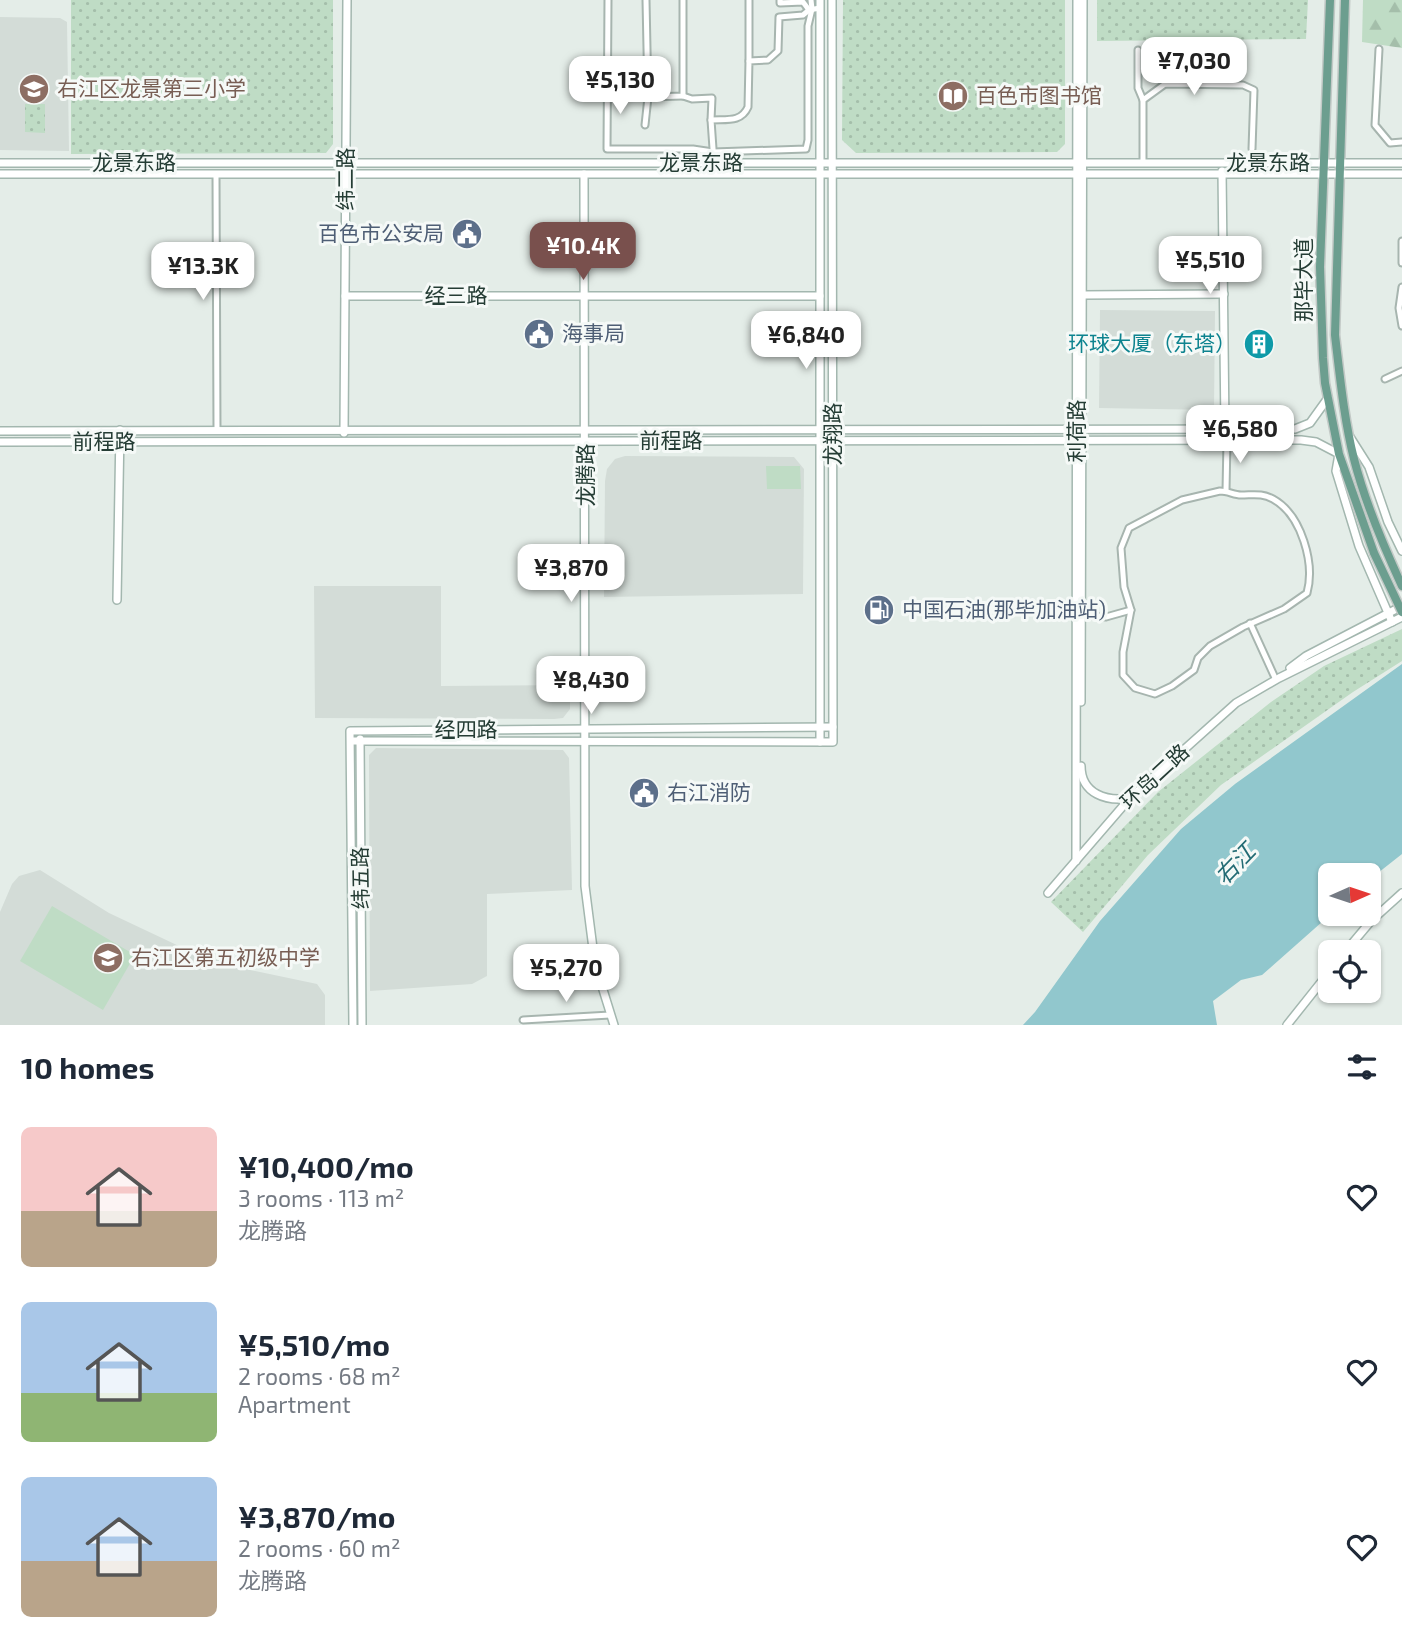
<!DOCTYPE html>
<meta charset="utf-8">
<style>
body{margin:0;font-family:"Exo 2","Noto Sans SC",sans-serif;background:#f2f2f3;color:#1f2937;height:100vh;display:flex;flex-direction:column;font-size:26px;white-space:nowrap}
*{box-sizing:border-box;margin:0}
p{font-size:23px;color:#747a83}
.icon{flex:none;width:38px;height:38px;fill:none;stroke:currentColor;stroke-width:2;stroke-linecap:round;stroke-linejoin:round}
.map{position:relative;height:1025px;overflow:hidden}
.panel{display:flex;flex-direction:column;background:#fff;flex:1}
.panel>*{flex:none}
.needle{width:46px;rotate:87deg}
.controls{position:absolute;left:1318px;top:863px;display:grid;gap:14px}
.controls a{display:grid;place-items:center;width:63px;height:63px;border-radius:10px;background:#fff;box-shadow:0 2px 5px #0004;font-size:35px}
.price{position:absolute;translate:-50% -60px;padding:0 16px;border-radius:14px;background:#fff;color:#222;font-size:23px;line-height:46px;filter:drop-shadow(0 2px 4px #0008)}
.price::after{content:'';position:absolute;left:50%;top:42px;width:21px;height:16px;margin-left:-10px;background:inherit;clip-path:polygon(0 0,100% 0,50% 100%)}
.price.selected{background:#79504d;color:#fff}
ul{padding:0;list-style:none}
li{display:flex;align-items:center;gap:21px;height:175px;padding:0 21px}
li span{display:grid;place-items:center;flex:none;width:196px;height:140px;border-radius:10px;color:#555}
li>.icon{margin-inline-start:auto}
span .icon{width:84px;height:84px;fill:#fffc;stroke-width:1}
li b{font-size:30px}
h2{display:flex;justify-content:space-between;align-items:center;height:84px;padding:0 21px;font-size:30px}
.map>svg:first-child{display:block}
.built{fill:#d3dcd7}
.green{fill:url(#green-dots)}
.forest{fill:url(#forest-firs)}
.pitch{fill:#bfdcc5}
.water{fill:#91c7cd}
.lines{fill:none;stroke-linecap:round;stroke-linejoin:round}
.street-casing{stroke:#a7b5af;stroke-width:9}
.secondary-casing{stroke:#a3b7af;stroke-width:10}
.primary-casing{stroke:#c2c9c6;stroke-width:11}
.street{stroke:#fff;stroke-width:5}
.secondary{stroke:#fff;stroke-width:7}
.primary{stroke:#6c9e8f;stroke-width:8}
.primary-bridge-casing{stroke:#c2c9c6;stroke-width:11;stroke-linecap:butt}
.primary-bridge{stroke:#6c9e8f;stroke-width:8}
.labels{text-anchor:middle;stroke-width:6;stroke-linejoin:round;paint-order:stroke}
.education-label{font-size:21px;fill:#785e54;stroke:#f5f9f7;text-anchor:start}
.street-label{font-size:21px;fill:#253d35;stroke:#f5f9f7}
.service-label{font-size:21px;fill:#4e5e75;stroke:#f5f9f7;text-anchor:start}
.culture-label{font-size:21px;fill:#0d838f;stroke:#f5f9f7;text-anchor:end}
.water-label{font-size:23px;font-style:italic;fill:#236b74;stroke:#f5f9f7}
</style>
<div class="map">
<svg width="1402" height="1025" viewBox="0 0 1402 1025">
<defs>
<pattern id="green-dots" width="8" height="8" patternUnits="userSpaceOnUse" patternTransform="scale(1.75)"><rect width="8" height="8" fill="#bfdcc5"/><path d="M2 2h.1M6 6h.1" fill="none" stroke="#a4beaa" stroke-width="1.8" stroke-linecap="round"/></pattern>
<pattern id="forest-firs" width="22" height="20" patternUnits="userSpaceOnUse" patternTransform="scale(1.75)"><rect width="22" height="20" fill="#bfdcc5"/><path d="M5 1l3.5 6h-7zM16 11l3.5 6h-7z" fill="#a4beaa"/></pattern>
</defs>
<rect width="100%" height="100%" fill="#e4ede8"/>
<g class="built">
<polygon points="0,17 60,18 67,22 69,151 0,150"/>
<polygon points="1100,310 1215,311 1214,410 1099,408"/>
<polygon points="625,456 794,457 804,469 803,594 604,597 605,481 607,469 615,459"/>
<polygon points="314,586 441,586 441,686 570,685 570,709 563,718 554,719 315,718"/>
<polygon points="376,748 563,750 569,758 572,890 487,894 487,976 472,984 370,991 369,755"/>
<polygon points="40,870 109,913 181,947 250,970 317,984 325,995 325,1025 0,1025 0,912 12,884 19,876"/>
</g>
<g class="green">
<polygon points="71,0 333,0 333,144 326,153 71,154"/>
<polygon points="843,0 1065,0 1065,144 1057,152 856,153 842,140"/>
<polygon points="1097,0 1308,0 1306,39 1097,41"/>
<polygon points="25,104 45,104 45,133 25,132"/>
<polygon points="1402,629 1402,661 1353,692 1221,785 1148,855 1083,932 1051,902 1158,792 1271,702 1324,666"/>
</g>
<polygon class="forest" points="1363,0 1402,0 1402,48 1362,42"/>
<g class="pitch">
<polygon points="766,466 800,466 801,489 767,489"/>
<polygon points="52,906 135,955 103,1010 20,961"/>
</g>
<polygon class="water" points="1402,664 1402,854 1369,880 1368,875 1330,875 1331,914 1262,975 1241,980 1213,1001 1217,1025 1023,1025 1035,1012 1100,921 1181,829 1235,784"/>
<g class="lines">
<g class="street-casing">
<g id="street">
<polyline points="608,0 607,149 693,149 713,152 806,149 808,140 808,26 812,9 811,0"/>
<polyline points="749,0 749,61"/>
<polyline points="780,0 780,3 803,2 809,10"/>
<polyline points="1379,49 1375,125 1390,143 1402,142"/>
<polyline points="1138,50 1138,88 1143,100"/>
<polyline points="1165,84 1165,49"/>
<polyline points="683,96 692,99 712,98 711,120"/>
<polyline points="648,97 683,96 683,0"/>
<polyline points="645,125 648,97 646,0"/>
<path d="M714,163L711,120C726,119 741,123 748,107L749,61L768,60L778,51L779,17L803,15L809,10L820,8"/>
<polyline points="1143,163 1143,100 1165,84 1243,85 1254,90 1252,149"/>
<polyline points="216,174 217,430"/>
<polyline points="1402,241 1402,263"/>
<polyline points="1402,287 1399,308 1402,326"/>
<polyline points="1385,379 1402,371"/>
<path d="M1220,491C1228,491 1234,495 1241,495C1254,495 1262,493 1273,499C1302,515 1315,564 1307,593L1284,609L1243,627L1210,646L1198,658L1194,670L1172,686L1155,694L1135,688L1123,675V652L1131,610L1124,587L1121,548L1129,528L1182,500Z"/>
<polyline points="1226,491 1227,440"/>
<polyline points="1082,615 1106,617 1131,610"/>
<polyline points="1250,623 1276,680"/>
<polyline points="523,1020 610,1015"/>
</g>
</g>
<g class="secondary-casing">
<g id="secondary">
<polyline points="820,0 820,742"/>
<polyline points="0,163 1402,163"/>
<polyline points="1222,171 1225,429"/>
<polyline points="0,174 1402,174"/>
<polyline points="584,174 585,886 595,964 614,1025"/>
<polyline points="1083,295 1224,294"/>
<polyline points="345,296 820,296"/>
<polyline points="0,431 1295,429 1310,423 1328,398"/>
<polyline points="344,433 347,0"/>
<polyline points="1350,437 1369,467 1388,522 1402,551"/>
<polyline points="0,442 1301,440 1316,442 1339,454 1336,471 1359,546 1392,622"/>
<polyline points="117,600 120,430"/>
<polyline points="1290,668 1306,656 1402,606"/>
<polyline points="1081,702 1083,0"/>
<polyline points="360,739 362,1025"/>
<polyline points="351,741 833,742 832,0"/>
<path d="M1081,766C1081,794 1107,802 1130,798"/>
<polyline points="1076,861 1077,0"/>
<polyline points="1048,893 1130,798 1236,703 1279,678 1402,617"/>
<polyline points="1345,952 1371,921 1402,893"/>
<polyline points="353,1025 350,731 833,727"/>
<polyline points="1287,1025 1330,971"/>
</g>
</g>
<g class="primary-casing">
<g id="primary">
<polyline points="1330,0 1320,267 1323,358 1325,383 1339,454 1374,553"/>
<path d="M1345,0L1335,335C1340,377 1344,419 1354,459C1365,503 1383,545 1402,586"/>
</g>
</g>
<use href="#street" class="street"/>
<use href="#secondary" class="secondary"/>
<use href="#primary" class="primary"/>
<g class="primary-bridge-casing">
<polyline id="primary-bridge" points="1374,553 1402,612"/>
</g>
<use href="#primary-bridge" class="primary-bridge"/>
</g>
<defs>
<g id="school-disc" transform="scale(1.575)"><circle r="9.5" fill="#8d6e63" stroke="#f5f9f7"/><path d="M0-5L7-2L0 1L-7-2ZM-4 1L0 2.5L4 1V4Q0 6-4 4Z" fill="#fff"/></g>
<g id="library-disc" transform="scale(1.575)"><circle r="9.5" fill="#8d6e63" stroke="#f5f9f7"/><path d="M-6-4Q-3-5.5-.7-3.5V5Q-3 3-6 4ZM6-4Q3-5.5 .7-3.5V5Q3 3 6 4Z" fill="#fff"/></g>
<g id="civic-disc" transform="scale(1.575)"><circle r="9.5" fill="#5c6f8a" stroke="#f5f9f7"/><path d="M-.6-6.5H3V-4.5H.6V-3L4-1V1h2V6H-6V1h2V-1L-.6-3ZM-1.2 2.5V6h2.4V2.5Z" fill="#fff"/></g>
<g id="building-disc" transform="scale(1.575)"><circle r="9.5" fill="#0f9aa8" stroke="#f5f9f7"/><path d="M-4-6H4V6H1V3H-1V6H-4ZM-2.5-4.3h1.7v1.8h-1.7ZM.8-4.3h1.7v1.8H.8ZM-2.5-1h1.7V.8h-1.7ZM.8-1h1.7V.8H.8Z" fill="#fff"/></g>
<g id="fuel-disc" transform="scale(1.575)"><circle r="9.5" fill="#5c6f8a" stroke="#f5f9f7"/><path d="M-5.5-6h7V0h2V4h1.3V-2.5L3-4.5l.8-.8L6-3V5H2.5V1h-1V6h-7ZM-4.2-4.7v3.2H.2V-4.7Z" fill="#fff"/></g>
</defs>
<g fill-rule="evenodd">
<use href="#school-disc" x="34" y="89"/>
<use href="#library-disc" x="953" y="96"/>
<use href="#civic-disc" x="467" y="234"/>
<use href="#civic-disc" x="539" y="334"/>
<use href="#building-disc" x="1259" y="344"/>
<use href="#fuel-disc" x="879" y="610"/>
<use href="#civic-disc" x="644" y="793"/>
<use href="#school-disc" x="108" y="958"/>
</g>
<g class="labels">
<g class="education-label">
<text x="57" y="96">右江区龙景第三小学</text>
<text x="976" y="103">百色市图书馆</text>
<text x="131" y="965">右江区第五初级中学</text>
</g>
<g class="street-label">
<text x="134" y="170">龙景东路</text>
<text x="701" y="170">龙景东路</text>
<text x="1268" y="170">龙景东路</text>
<text transform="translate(346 179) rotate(-90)" y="7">纬二路</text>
<text transform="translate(1304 280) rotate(-90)" y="7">那毕大道</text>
<text x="456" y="303">经三路</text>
<text transform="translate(1077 431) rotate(-90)" y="7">利荷路</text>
<text transform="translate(833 434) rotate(-90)" y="7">龙翔路</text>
<text x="671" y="448">前程路</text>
<text x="104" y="449">前程路</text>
<text transform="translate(586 475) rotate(-90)" y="7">龙腾路</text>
<text x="466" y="737">经四路</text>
<text transform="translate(1155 777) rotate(-43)" y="7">环岛二路</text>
<text transform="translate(361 878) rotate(-91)" y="7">纬五路</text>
</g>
<g class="service-label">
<text x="444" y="241" text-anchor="end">百色市公安局</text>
<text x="562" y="341">海事局</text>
<text x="902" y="617">中国石油(那毕加油站)</text>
<text x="667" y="800">右江消防</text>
</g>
<g class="culture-label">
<text x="1236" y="351">环球大厦（东塔）</text>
</g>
<g class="water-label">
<text transform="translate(1235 864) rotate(-46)" y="8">右江</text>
</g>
</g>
</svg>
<div class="controls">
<a><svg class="needle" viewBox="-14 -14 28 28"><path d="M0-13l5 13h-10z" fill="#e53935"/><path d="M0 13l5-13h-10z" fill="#747a83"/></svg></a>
<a><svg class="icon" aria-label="locate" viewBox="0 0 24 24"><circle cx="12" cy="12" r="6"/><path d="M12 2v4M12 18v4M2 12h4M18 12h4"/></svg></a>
</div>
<b class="price" style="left:1194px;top:97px">¥7,030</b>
<b class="price" style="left:620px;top:116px">¥5,130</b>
<b class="price selected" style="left:583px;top:282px">¥10.4K</b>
<b class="price" style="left:1210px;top:296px">¥5,510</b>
<b class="price" style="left:203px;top:302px">¥13.3K</b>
<b class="price" style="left:806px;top:371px">¥6,840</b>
<b class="price" style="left:1240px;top:465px">¥6,580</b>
<b class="price" style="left:571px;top:604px">¥3,870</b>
<b class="price" style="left:591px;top:716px">¥8,430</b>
<b class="price" style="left:566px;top:1004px">¥5,270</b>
</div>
<section class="panel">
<h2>10 homes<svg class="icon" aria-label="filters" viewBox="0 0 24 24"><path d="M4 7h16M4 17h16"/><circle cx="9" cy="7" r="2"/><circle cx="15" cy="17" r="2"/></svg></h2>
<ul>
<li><span style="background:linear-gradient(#f6c9c9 60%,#b9a48a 0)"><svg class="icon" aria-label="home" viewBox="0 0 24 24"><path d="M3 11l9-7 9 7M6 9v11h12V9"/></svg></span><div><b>¥10,400/mo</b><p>3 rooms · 113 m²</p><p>龙腾路</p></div><svg class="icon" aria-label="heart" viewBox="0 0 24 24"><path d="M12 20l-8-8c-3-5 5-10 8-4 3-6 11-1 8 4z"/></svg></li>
<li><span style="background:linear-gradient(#a9c7e8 65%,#8fb573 0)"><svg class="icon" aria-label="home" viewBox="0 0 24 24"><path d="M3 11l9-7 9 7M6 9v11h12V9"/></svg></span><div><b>¥5,510/mo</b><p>2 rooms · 68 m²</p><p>Apartment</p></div><svg class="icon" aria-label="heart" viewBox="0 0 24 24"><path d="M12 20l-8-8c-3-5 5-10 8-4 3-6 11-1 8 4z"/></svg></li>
<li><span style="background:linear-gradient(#a9c7e8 60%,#b9a48a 0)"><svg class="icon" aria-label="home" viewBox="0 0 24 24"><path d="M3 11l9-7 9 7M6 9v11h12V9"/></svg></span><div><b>¥3,870/mo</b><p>2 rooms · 60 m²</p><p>龙腾路</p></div><svg class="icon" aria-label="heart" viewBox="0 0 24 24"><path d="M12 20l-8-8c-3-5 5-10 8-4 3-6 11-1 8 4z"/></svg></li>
</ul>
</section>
